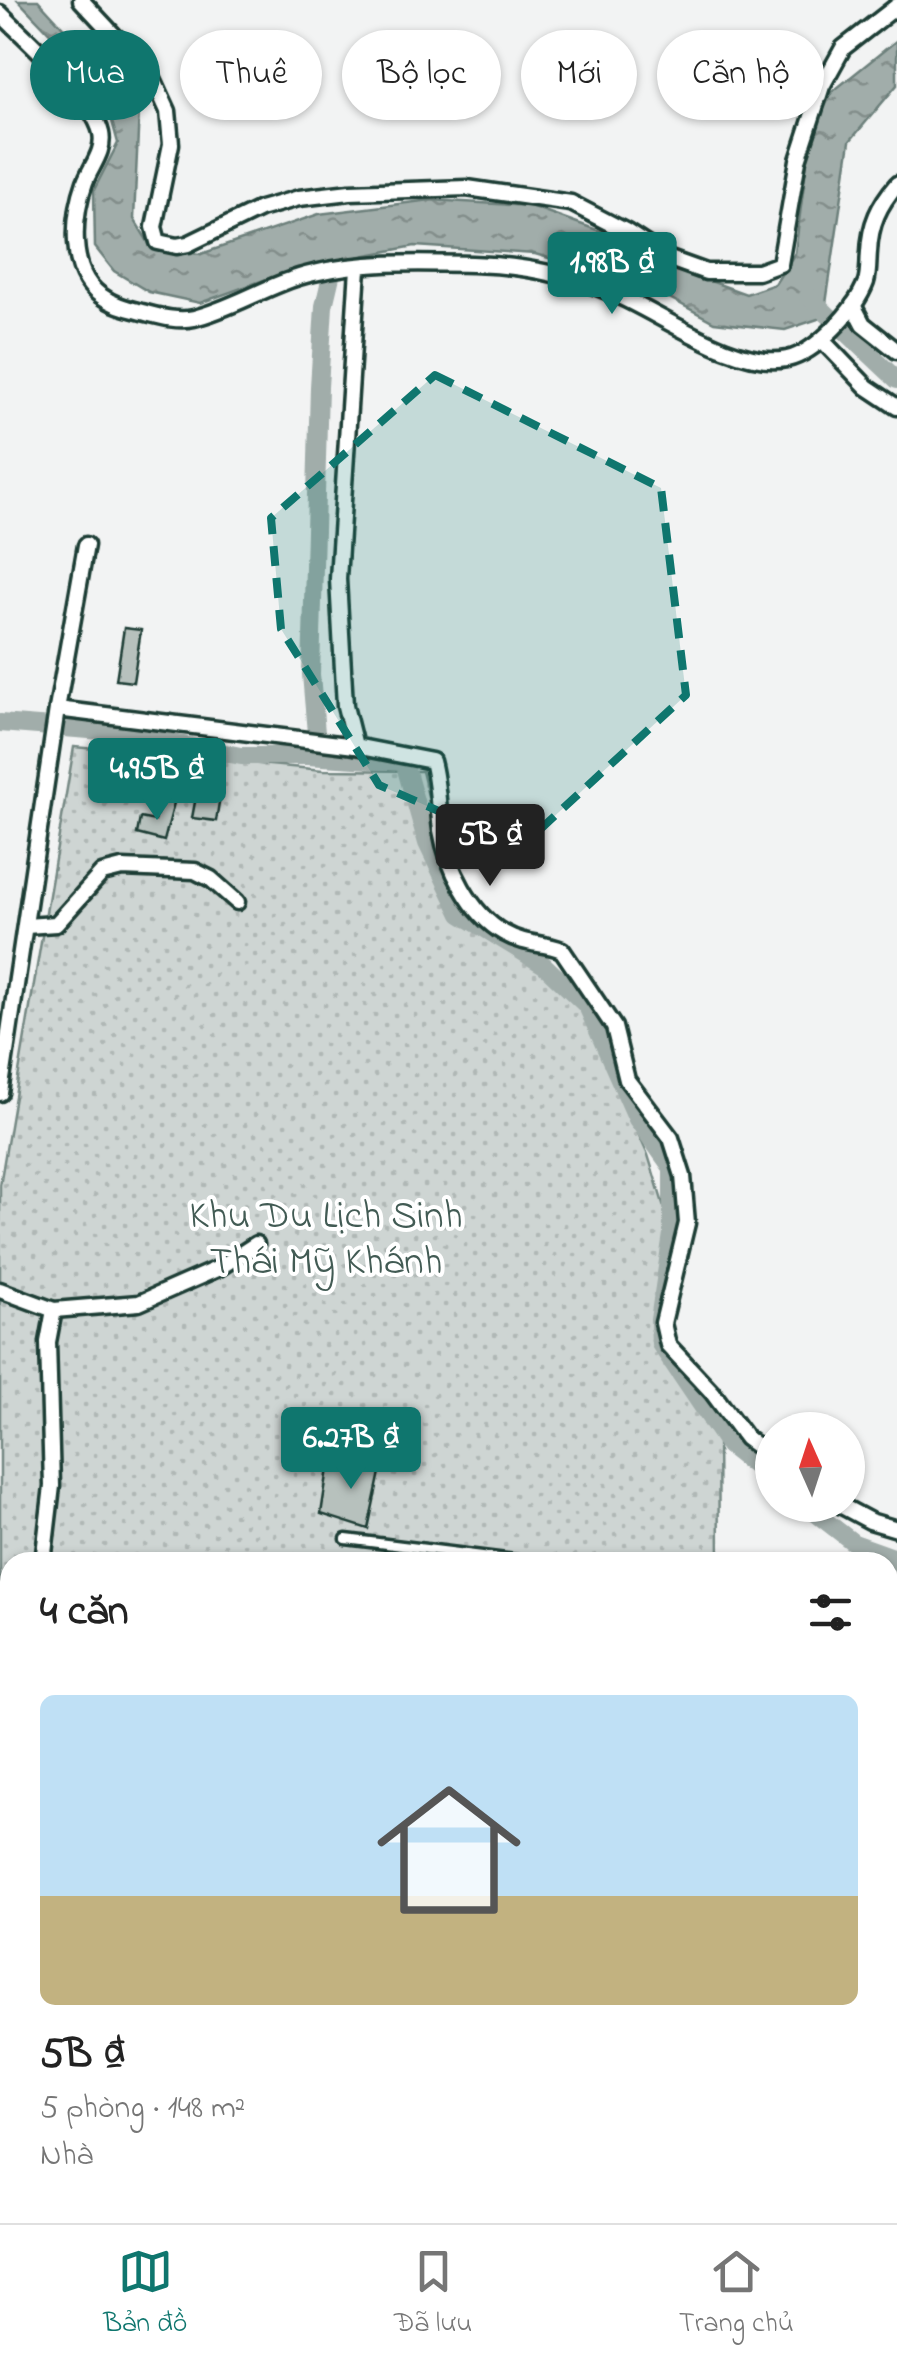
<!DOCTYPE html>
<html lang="vi">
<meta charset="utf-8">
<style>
body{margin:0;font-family:"Indie Flower",sans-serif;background:#f2f2f2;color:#222;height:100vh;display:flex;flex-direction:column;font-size:38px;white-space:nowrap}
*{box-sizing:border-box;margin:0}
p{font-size:32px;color:#767676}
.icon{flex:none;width:55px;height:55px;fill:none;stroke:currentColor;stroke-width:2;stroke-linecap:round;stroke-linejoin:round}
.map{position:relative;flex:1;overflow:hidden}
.details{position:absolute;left:0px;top:1552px;width:898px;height:672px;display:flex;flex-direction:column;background:#fff;border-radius:30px 30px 0 0;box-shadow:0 2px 8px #0004}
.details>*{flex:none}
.hud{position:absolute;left:30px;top:30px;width:838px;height:90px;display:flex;gap:20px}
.needle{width:65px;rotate:357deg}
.buttons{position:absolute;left:755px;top:1412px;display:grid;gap:20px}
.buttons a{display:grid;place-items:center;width:110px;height:110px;border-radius:50%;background:#fff;box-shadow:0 2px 8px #0004;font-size:50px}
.price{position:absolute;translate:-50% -85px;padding:0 22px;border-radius:10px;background:#0f766e;color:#fff;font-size:32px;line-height:65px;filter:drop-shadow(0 2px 5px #0008)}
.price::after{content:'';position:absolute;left:50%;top:60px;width:30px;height:22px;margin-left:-15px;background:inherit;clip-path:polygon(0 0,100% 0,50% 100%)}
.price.active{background:#222;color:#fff}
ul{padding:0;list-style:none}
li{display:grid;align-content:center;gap:20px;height:530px;padding:0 40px}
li+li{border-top:2px solid #e0e0e0}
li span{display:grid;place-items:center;height:310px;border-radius:15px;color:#555}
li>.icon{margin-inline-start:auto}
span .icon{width:180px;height:180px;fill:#fffc;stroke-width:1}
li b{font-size:42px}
h2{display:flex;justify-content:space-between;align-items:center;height:120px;padding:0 40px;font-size:42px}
.chip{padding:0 35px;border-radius:45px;background:#fff;box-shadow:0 2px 8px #0004;font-size:35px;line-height:90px}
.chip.active{background:#0f766e;color:#fff}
.tab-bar{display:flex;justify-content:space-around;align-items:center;height:140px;border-top:2px solid #e0e0e0;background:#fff;font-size:28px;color:#767676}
.tab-bar a{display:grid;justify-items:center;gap:5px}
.tab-bar .active{color:#0f766e}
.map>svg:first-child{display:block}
.grass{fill:url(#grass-dots);stroke:#768984;stroke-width:2.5}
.water{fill:url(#water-ripples);stroke:#6d807b;stroke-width:2.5}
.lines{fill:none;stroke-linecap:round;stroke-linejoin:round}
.canal{stroke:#a1adaa;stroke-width:18}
.building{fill:#b7c1bd;stroke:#1f3d34;stroke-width:2.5}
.lane-casing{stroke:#1f3d34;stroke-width:15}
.street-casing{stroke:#1f3d34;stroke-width:21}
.secondary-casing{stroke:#1f3d34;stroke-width:28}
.lane{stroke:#fff;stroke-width:8}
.street{stroke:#fff;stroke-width:14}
.secondary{stroke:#fff;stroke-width:20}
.marked{fill:#0f766e;fill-opacity:0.2;stroke:#0f766e;stroke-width:8;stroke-dasharray:20 12;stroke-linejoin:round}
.labels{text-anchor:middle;stroke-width:8;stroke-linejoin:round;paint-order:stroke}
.park-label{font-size:40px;fill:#425b54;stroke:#fff}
</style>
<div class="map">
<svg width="897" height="2223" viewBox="0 0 897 2223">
<defs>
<pattern id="grass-dots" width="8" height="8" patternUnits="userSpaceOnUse" patternTransform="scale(2.5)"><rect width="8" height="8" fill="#ced5d3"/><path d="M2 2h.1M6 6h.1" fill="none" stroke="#b0b8b6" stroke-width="1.8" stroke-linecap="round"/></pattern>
<pattern id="water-ripples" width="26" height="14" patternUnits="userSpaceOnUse" patternTransform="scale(2.5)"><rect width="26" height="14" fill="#a1adaa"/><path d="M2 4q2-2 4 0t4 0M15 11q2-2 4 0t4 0" fill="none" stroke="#838e8b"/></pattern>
</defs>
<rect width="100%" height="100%" fill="#f2f3f3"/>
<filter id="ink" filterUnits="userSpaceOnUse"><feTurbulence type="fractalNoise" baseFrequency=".01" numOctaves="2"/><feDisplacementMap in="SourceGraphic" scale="20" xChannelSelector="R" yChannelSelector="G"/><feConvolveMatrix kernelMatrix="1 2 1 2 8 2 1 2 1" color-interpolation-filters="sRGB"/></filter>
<g filter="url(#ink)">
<polygon class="grass" points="74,747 323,770 422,771 457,917 571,988 648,1155 667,1217 652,1341 718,1431 719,1562 10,1562 10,1680 0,1653 0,1185"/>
<polygon class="water" points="18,0 38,0 139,110 134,219 153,250 201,254 319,214 431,200 530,206 636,244 677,269 746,294 775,284 795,253 807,160 817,123 832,92 897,40 897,85 850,141 824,317 785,330 714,322 649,287 535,254 415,246 297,268 200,303 149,292 114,271 95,247 94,190 118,143 103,89"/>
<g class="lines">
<g class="canal">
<polyline points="808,296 897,380"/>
<polyline points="0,723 115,732 241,756 307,756 316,733 311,674 319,387 324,306 336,255"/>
<polyline points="307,756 404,762 427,843 461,914 544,965 587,1006 637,1119 672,1168 672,1234 659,1320 660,1344 729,1446 772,1480"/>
<polyline points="805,1505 854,1543 893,1557 897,1562"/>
</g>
</g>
<g class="building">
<polygon points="124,628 141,630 133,682 116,680"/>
<polygon points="198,786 221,790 216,821 192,818"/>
<polygon points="160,800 174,803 164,841 137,834 140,818 155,821"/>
<polygon points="329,1462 382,1463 368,1529 321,1514"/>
</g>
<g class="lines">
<g class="lane-casing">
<g id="lane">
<polyline points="346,1539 531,1562"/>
<polyline points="0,2057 8,2056 7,1969"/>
</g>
</g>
<g class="street-casing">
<g id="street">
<polyline points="81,0 152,76 168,111 171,144 154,227 158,242 177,246 188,244 260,209 299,198 350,192 467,188 571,203 627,232 667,258 706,272 758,272 780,264 798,160 822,86 843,48 897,6"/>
<path d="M0,13C27,40 93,98 101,133C105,151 91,166 85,182C73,216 68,271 100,295C113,305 126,308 142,312C158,316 177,322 194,318C235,308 272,282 314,273C364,261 421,263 472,264C519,265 569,275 612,293C659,312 735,370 787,359C816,353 856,309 866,282C869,273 868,261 869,252C870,224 879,205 897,184"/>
<path d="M358,268L338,579L345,706L355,746L432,761C438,783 438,807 441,830C447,866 470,914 504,933C527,946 543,942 562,950L614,1027L627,1080L671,1138L683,1176L687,1223L663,1323L668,1345L712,1392L746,1438L772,1457"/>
<polyline points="853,305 863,324 897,351"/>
<polyline points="822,340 867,387 897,407"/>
<polyline points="57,709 355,746"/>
<polyline points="26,926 56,924 102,873 122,868 195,871 211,879 237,902"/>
<polyline points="0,1093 57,709 86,545"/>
<polyline points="0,1290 54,1310 139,1303 219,1268 256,1244"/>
<polyline points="840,1505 870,1521 897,1529"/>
<polyline points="43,1562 52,1486 48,1342 54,1310"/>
<polyline points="7,1967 7,1872"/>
</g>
</g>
<g class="secondary-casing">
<g id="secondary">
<polyline points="888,1940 897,1939"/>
<polyline points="0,1966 10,1966"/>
</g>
</g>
<use href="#lane" class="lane"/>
<use href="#street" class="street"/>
<use href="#secondary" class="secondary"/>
</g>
</g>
<path class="marked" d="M435,375L661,488L686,695L521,847L379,785L281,629L271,518Z"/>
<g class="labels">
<g class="park-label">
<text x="326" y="1227">Khu Du Lịch Sinh<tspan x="326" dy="46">Thái Mỹ Khánh</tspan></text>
</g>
</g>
</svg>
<div class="buttons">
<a><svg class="needle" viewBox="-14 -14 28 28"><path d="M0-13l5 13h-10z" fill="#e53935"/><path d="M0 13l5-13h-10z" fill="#767676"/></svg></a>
</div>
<b class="price" style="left:612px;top:317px">1.98B ₫</b>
<b class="price" style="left:157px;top:823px">4.95B ₫</b>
<b class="price active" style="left:490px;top:889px">5B ₫</b>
<b class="price" style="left:351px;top:1492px">6.27B ₫</b>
<div class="hud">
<a class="chip active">Mua</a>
<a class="chip">Thuê</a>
<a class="chip">Bộ lọc</a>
<a class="chip">Mới</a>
<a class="chip">Căn hộ</a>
</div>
<section class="details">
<h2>4 căn<svg class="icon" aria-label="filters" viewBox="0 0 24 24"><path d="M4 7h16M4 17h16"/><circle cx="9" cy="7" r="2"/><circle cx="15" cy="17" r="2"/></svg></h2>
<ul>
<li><span style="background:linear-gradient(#bfe0f5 65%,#c2b280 0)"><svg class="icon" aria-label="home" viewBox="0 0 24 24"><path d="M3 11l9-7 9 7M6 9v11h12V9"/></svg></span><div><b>5B ₫</b><p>5 phòng · 148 m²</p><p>Nhà</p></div></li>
</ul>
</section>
</div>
<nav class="tab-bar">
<a class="active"><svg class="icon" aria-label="map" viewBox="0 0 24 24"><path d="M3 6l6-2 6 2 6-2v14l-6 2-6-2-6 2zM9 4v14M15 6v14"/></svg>Bản đồ</a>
<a><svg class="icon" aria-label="saved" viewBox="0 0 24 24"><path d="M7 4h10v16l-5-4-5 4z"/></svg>Đã lưu</a>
<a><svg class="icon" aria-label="home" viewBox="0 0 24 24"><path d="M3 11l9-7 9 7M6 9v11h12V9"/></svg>Trang chủ</a>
</nav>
